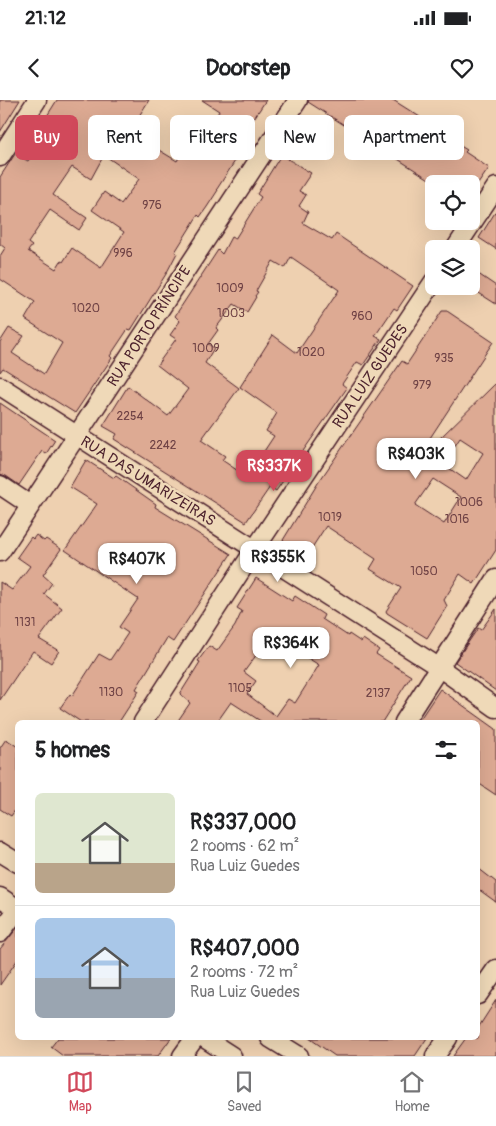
<!DOCTYPE html>
<meta charset="utf-8">
<style>
body{margin:0;font-family:Pangolin,sans-serif;background:#f2f2f2;color:#202124;height:100vh;display:flex;flex-direction:column;font-size:19px;white-space:nowrap}
*{box-sizing:border-box;margin:0}
p{font-size:16px;color:#757577}
.icon{flex:none;width:28px;height:28px;fill:none;stroke:currentColor;stroke-width:2;stroke-linecap:round;stroke-linejoin:round}
.map{position:relative;flex:1;overflow:hidden}
.drawer{position:absolute;left:15px;top:620px;width:465px;height:320px;display:flex;flex-direction:column;background:#fff;border-radius:8px;box-shadow:0 5px 20px #0002}
.drawer>*{flex:none}
.top-card{position:absolute;left:15px;top:15px;width:466px;height:45px;display:flex;gap:10px}
.controls{position:absolute;left:425px;top:75px;display:grid;gap:10px}
.controls a{display:grid;place-items:center;width:55px;height:55px;border-radius:8px;background:#fff;box-shadow:0 5px 20px #0002;font-size:25px}
.price{position:absolute;translate:-50% -42px;padding:0 11px;border-radius:10px;background:#fff;color:#222;font-size:16px;line-height:32px;filter:drop-shadow(0 1px 2px #0008)}
.price::after{content:'';position:absolute;left:50%;top:30px;width:15px;height:11px;margin-left:-8px;background:inherit;clip-path:polygon(0 0,100% 0,50% 100%)}
.price.on{background:#d1495b;color:#fff}
ul{padding:0;list-style:none}
li{display:flex;align-items:center;gap:15px;height:125px;padding:0 20px}
li+li{border-top:1px solid #e0e0e0}
li span{display:grid;place-items:center;flex:none;width:140px;height:100px;border-radius:8px;color:#555}
li>.icon{margin-inline-start:auto}
span .icon{width:60px;height:60px;fill:#fffc;stroke-width:1}
li b{font-size:21px}
h2{display:flex;justify-content:space-between;align-items:center;height:60px;padding:0 20px;font-size:21px}
.chip{padding:0 18px;border-radius:8px;background:#fff;box-shadow:0 5px 20px #0002;font-size:18px;line-height:45px}
.chip.on{background:#d1495b;color:#fff}
.status{display:flex;justify-content:space-between;align-items:center;height:35px;padding:0 25px;background:#fff;direction:ltr}
.status svg{height:14px;fill:currentColor}
header{display:flex;justify-content:space-between;align-items:center;height:65px;padding:0 20px;background:#fff;font-size:22px;font-weight:700}
.tab-bar{display:flex;justify-content:space-around;align-items:center;height:70px;border-top:1px solid #e0e0e0;background:#fff;font-size:14px;color:#757577}
.tab-bar a{display:grid;justify-items:center;gap:2px}
.tab-bar .on{color:#d1495b}
.map>svg:first-child{display:block}
.building{fill:#ddaa93;stroke:#4a1f2b;fill-rule:evenodd}
.lines{fill:none;stroke-linecap:round;stroke-linejoin:round}
.minor-casing{stroke:#4a1f2b;stroke-width:21}
.minor{stroke:#efd9b8;stroke-width:18}
.labels{text-anchor:middle;stroke-width:5;stroke-linejoin:round;paint-order:stroke}
.number-label{font-size:12px;fill:#6f4245}
.street-label{font-size:15px;fill:#4a1f2b;stroke:#efd9b8}
</style>
<div class="status"><b>21:12</b><svg viewBox="0 0 49 12"><path d="M0 12V9h3v3zM5 12V6h3v6zM10 12V3h3v9zM15 12V0h3v12zM26 1h20v11H26zM47 4h2v5h-2z"/></svg></div>
<header><svg class="icon" aria-label="back" viewBox="0 0 24 24"><path d="M15 5l-7 7 7 7"/></svg>Doorstep<svg class="icon" aria-label="heart" viewBox="0 0 24 24"><path d="M12 20l-8-8c-3-5 5-10 8-4 3-6 11-1 8 4z"/></svg></header>
<div class="map">
<svg width="496" height="956" viewBox="0 0 496 956">
<rect width="100%" height="100%" fill="#eed0b0"/>
<filter id="ink" filterUnits="userSpaceOnUse"><feTurbulence type="fractalNoise" baseFrequency=".02" numOctaves="2"/><feDisplacementMap in="SourceGraphic" scale="10" xChannelSelector="R" yChannelSelector="G"/><feConvolveMatrix kernelMatrix="1 2 1 2 8 2 1 2 1" color-interpolation-filters="sRGB"/></filter>
<g filter="url(#ink)">
<g class="building">
<polygon points="0,0 20,0 0,32"/>
<path d="M57,0H149L129,32L177,61L192,34L203,41L219,11L202,0H266L247,29L253,33L217,89L218,90L207,107L200,117L198,115L175,152L177,153L166,174L131,230L128,229L110,256L112,258L75,313L3,268L0,272V242L9,228L24,236L12,253L44,274L62,243L25,219L35,202L0,179V156L5,148L0,144V77L15,54L28,61L53,21L47,16ZM104,55L139,79L121,104L104,92L92,110L124,132L101,168L72,148L63,162L61,161L56,169L28,151L32,146L28,143L50,110L79,130L87,118L53,95L72,67L91,79Z"/>
<polygon points="309,0 393,0 420,17 417,22 442,38 444,36 467,50 465,52 489,68 478,84 437,84 308,2"/>
<path d="M281,55L311,73L299,91L306,95L299,106L308,112L303,123L332,140L336,134L413,186L397,210L394,208L375,236L381,239L363,265L357,262L342,284L347,288L301,354L298,352L285,378L276,391L270,387L246,422L114,339L117,334L103,326L128,286L168,316L188,289L157,265L176,239L170,235L180,221L175,216L218,150L222,154L231,137L235,139L261,97L257,94ZM291,157L339,190L297,253L273,235L240,287L277,313L266,331L274,336L247,377L222,360L225,356L201,340L239,288L205,263L214,248L208,244L218,230L216,228L234,204L247,212L256,197L255,196L258,192L256,191L273,161L285,168Z"/>
<polygon points="496,111 496,149 479,138"/>
<polygon points="471,169 496,186 496,204 471,188"/>
<path d="M442,211H447L493,242L430,338L436,342L496,283V450L474,484L460,474L444,500L447,506L427,538L387,513L386,511L401,488L370,469L376,459L326,426L304,460L280,445L318,383L402,261L407,264ZM460,338L483,353L466,380L443,364ZM433,379L461,397L444,424L415,405Z"/>
<polygon points="0,303 55,340 46,354 42,351 19,385 6,376 0,374"/>
<polygon points="86,360 114,378 116,376 156,404 155,407 231,454 173,542 167,538 136,589 139,591 119,622 81,622 60,608 70,594 72,596 99,554 110,560 128,533 119,527 138,499 65,450 97,404 70,387"/>
<polygon points="36,435 44,441 46,439 61,449 43,475 52,483 44,494 62,508 39,539 59,551 51,563 33,551 0,600 0,482 12,490 30,466 17,457 31,437 33,439"/>
<path d="M256,478L292,501L295,496L324,515L322,519L348,536L349,534L361,542L363,539L379,550L376,554L411,576L382,622H262L231,602L217,622H177L190,603L180,594L200,562L198,561L209,546L217,551L235,526L242,511L237,508ZM277,541L284,545L285,544L319,565L295,603L288,599L276,616L247,594L256,581L244,572L265,543L273,548Z"/>
<polygon points="496,509 496,591 455,562 478,528 481,530"/>
<polygon points="440,589 496,629 496,695 478,683 478,622 418,622"/>
<polygon points="6,639 18,647 18,706 11,716 0,709 0,648"/>
<polygon points="478,768 496,782 496,802 478,789"/>
<polygon points="18,827 18,859 0,885 0,849"/>
<polygon points="496,900 496,956 453,956 466,938 478,938 478,928"/>
<polygon points="58,938 171,938 158,956 63,956 51,947"/>
<polygon points="309,938 427,938 415,956 335,956"/>
</g>
<g class="lines">
<g class="minor-casing">
<g id="minor">
<polyline points="0,57 37,0"/>
<polyline points="455,149 496,87"/>
<polyline points="0,286 440,568 496,608"/>
<polyline points="0,385 30,405"/>
<polyline points="0,452 298,0"/>
<polyline points="143,622 255,449 434,181"/>
<polyline points="404,622 496,479"/>
<polyline points="0,752 18,763"/>
<polyline points="0,797 18,809"/>
<polyline points="0,833 18,809"/>
<polyline points="478,895 496,869"/>
<polyline points="204,938 232,956"/>
<polyline points="270,938 299,956"/>
<polyline points="182,956 195,938"/>
<polyline points="435,956 448,938"/>
</g>
</g>
<use href="#minor" class="minor"/>
</g>
</g>
<g class="labels">
<g class="number-label">
<text x="152" y="109">976</text>
<text x="123" y="157">996</text>
<text x="230" y="192">1009</text>
<text x="86" y="212">1020</text>
<text x="231" y="217">1003</text>
<text x="362" y="220">960</text>
<text x="206" y="252">1009</text>
<text x="311" y="256">1020</text>
<text x="444" y="262">935</text>
<text x="422" y="289">979</text>
<text x="130" y="320">2254</text>
<text x="163" y="349">2242</text>
<text x="469" y="406">1006</text>
<text x="330" y="421">1019</text>
<text x="457" y="423">1016</text>
<text x="424" y="475">1050</text>
<text x="25" y="526">1131</text>
<text x="240" y="592">1105</text>
<text x="111" y="596">1130</text>
<text x="378" y="597">2137</text>
</g>
<g class="street-label">
<text transform="translate(149 226) rotate(-57)" y="5">RUA PORTO PRÍNCIPE</text>
<text transform="translate(370 276) rotate(-56)" y="5">RUA LUIZ GUEDES</text>
<text transform="translate(148 381) rotate(32)" y="5">RUA DAS UMARIZEIRAS</text>
</g>
</g>
</svg>
<div class="controls">
<a><svg class="icon" aria-label="locate" viewBox="0 0 24 24"><circle cx="12" cy="12" r="6"/><path d="M12 2v4M12 18v4M2 12h4M18 12h4"/></svg></a>
<a><svg class="icon" aria-label="layers" viewBox="0 0 24 24"><path d="M12 4l9 5-9 5-9-5zM3 14l9 5 9-5"/></svg></a>
</div>
<b class="price" style="left:416px;top:380px">R$403K</b>
<b class="price on" style="left:274px;top:392px">R$337K</b>
<b class="price" style="left:278px;top:483px">R$355K</b>
<b class="price" style="left:137px;top:485px">R$407K</b>
<b class="price" style="left:291px;top:569px">R$364K</b>
<div class="top-card">
<a class="chip on">Buy</a>
<a class="chip">Rent</a>
<a class="chip">Filters</a>
<a class="chip">New</a>
<a class="chip">Apartment</a>
</div>
<section class="drawer">
<h2>5 homes<svg class="icon" aria-label="filters" viewBox="0 0 24 24"><path d="M4 7h16M4 17h16"/><circle cx="9" cy="7" r="2"/><circle cx="15" cy="17" r="2"/></svg></h2>
<ul>
<li><span style="background:linear-gradient(#dfe7d0 70%,#b9a48a 0)"><svg class="icon" aria-label="home" viewBox="0 0 24 24"><path d="M3 11l9-7 9 7M6 9v11h12V9"/></svg></span><div><b>R$337,000</b><p>2 rooms · 62 m²</p><p>Rua Luiz Guedes</p></div></li>
<li><span style="background:linear-gradient(#a9c7e8 60%,#9aa5b1 0)"><svg class="icon" aria-label="home" viewBox="0 0 24 24"><path d="M3 11l9-7 9 7M6 9v11h12V9"/></svg></span><div><b>R$407,000</b><p>2 rooms · 72 m²</p><p>Rua Luiz Guedes</p></div></li>
</ul>
</section>
</div>
<nav class="tab-bar">
<a class="on"><svg class="icon" aria-label="map" viewBox="0 0 24 24"><path d="M3 6l6-2 6 2 6-2v14l-6 2-6-2-6 2zM9 4v14M15 6v14"/></svg>Map</a>
<a><svg class="icon" aria-label="saved" viewBox="0 0 24 24"><path d="M7 4h10v16l-5-4-5 4z"/></svg>Saved</a>
<a><svg class="icon" aria-label="home" viewBox="0 0 24 24"><path d="M3 11l9-7 9 7M6 9v11h12V9"/></svg>Home</a>
</nav>
